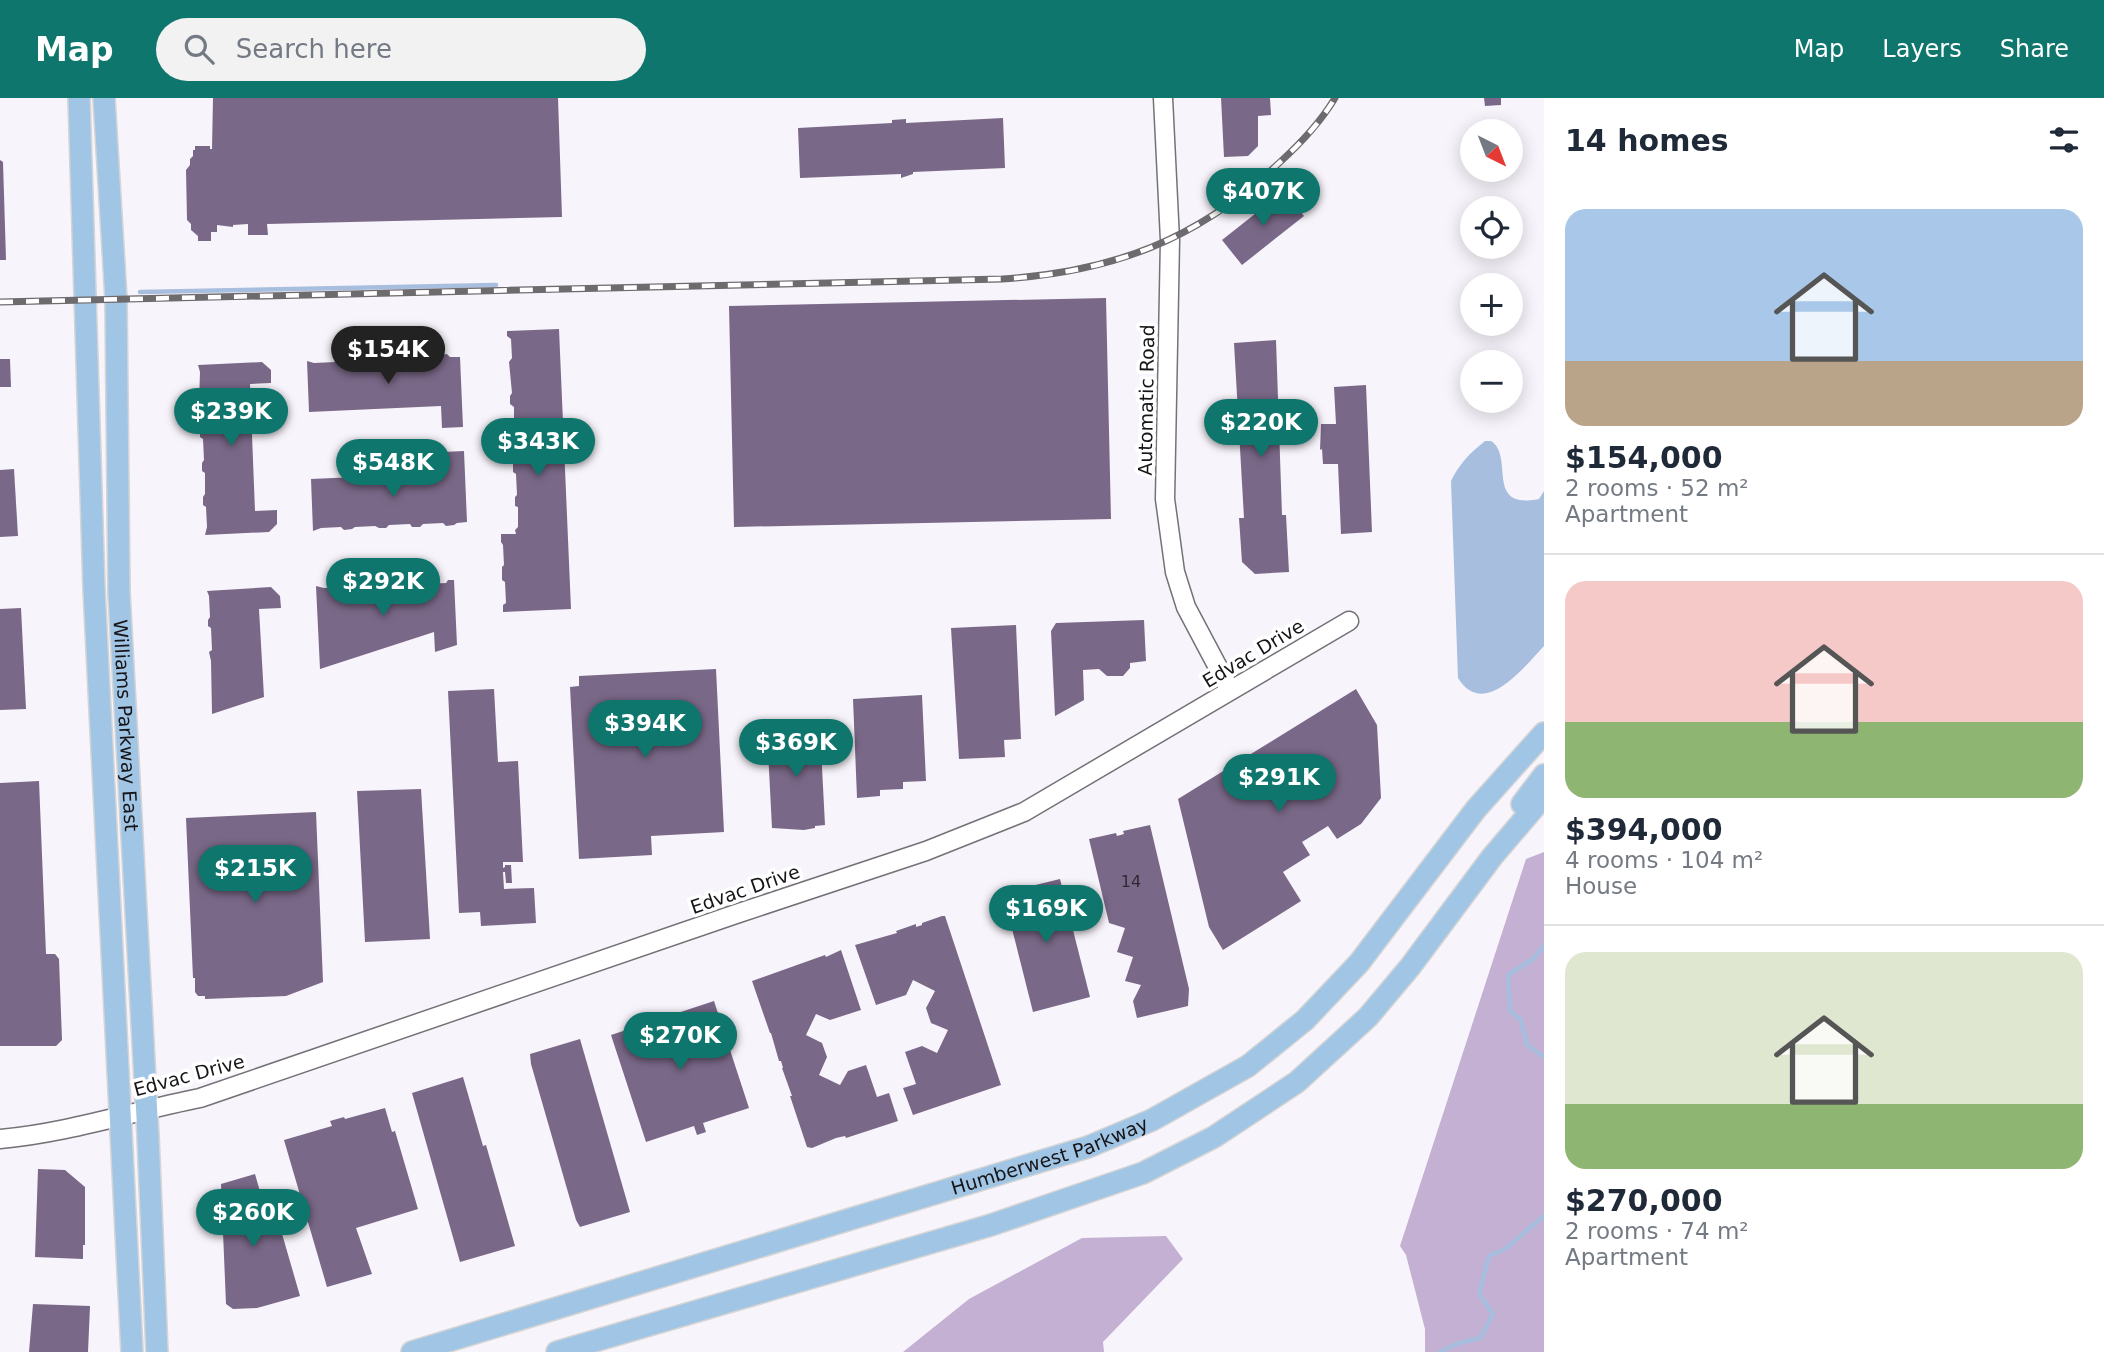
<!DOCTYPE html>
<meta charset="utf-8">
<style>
body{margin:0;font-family:"DejaVu Sans",sans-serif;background:#f2f2f3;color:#1f2937;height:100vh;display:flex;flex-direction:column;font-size:26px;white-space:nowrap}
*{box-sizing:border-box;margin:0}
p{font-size:23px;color:#747a83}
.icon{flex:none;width:38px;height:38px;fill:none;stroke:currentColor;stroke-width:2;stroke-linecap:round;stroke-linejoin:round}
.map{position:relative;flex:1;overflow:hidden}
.side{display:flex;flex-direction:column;background:#fff;width:560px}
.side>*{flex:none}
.needle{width:46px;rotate:138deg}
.fabs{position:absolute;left:1460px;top:21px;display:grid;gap:14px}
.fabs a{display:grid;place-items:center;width:63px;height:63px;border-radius:50%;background:#fff;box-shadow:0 4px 18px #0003;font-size:35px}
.price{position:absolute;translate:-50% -60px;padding:0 16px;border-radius:24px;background:#0f766e;color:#fff;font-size:23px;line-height:46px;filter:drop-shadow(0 2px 4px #0008)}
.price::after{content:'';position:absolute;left:50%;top:42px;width:21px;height:16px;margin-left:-10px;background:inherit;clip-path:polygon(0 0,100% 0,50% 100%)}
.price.selected{background:#222;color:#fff}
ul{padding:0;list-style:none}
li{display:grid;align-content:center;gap:14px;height:371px;padding:0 21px}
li+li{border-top:2px solid #e0e1e3}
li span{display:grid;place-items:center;height:217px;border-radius:21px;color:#555}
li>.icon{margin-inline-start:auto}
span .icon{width:126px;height:126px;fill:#fffc;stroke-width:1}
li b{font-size:30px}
h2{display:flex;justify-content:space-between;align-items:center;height:84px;padding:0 21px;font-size:30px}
header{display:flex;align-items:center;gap:42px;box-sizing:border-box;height:98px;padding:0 35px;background:#0f766e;color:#fff}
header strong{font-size:33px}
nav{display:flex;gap:38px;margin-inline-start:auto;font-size:24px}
.search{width:490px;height:63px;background:#f2f2f3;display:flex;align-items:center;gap:18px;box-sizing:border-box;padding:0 24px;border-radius:38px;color:#747a83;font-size:26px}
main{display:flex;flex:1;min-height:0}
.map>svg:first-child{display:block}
.forest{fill:#c3b0d2}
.water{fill:#a7bede}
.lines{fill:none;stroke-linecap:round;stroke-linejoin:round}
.stream{stroke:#a7bede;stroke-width:4.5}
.building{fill:#7a6888}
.minor-casing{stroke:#757177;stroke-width:21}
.major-casing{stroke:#d5d5d5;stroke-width:24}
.minor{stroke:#fff;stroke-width:18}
.major{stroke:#a1c5e4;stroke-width:21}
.rail-casing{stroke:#6e6b6f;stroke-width:7}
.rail{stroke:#fff;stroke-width:4.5;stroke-dasharray:13;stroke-linecap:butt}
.labels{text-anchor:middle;stroke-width:7;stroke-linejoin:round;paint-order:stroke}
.number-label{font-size:16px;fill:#2f2933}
.street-label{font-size:19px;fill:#161417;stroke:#fff}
</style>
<header>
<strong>Map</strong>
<div class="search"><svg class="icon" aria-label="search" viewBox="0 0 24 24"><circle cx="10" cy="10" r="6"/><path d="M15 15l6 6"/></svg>Search here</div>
<nav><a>Map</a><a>Layers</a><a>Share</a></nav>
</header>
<main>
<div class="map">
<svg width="1544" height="1254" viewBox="0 0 1544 1254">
<rect width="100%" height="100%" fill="#f8f4fb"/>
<g class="forest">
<polygon points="1544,754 1544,1254 1425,1254 1425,1231 1406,1157 1400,1148 1526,761"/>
<polygon points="1166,1138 1183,1161 1103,1244 1104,1254 903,1254 969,1201 1082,1140"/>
</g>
<path class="water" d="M1485,343H1491C1515,358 1484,412 1539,401L1544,393V548C1524,569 1484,622 1458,580L1451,383C1461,364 1469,356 1485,343Z"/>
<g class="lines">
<g class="stream">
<polyline points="140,194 496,187"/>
<polyline points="1544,848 1533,861 1508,877 1510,913 1521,922 1527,947 1544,959"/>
<polyline points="1440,1254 1456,1246 1480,1240 1493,1216 1479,1196 1489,1158 1505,1151 1544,1118"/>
</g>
</g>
<g class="building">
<polygon points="213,0 558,0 562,119 267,126 268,137 248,137 248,126 233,127 233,129 217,127 217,134 211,134 211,143 198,143 198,138 191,132 191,126 187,122 186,72 190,67 190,61 193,58 193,52 195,52 195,48 210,48 210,51 212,51"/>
<polygon points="1221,0 1270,0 1271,17 1258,18 1258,48 1248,58 1224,59"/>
<polygon points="1484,0 1501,0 1501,7 1485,8"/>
<polygon points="1003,20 1005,70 913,74 913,76 901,80 901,76 800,80 798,30 892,25 892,22 906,21 906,25"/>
<polygon points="0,62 3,64 6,162 0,162"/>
<polygon points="1284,93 1304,118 1242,167 1222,142"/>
<polygon points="1106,200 1111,421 734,429 729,208"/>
<polygon points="559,231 571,511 503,514 503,507 506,505 505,484 502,482 502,469 504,467 503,447 501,444 501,436 516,436 515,432 518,429 518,409 515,408 515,399 517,397 516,376 513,374 513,365 516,362 515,342 512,340 512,331 514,328 514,309 510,306 510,298 512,295 509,264 512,260 511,241 507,238 507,233"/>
<polygon points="1276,242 1282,417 1286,417 1289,474 1255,476 1242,464 1239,420 1244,420 1234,245"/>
<polygon points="447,256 450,259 460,259 463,329 442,330 441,308 309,314 307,263 314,265 335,264 337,261 345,261 348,263 369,263 371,260 379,260 382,262 402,261 405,258 413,258 415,260 438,259 440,257"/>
<polygon points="0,261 10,261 11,289 0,289"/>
<polygon points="262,264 271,272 271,285 250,286 255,413 277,412 277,426 269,434 205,437 207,429 206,409 203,407 203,399 205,396 205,375 202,373 202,365 204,362 203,341 200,339 200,331 203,329 202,308 199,306 200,274 198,267"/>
<polygon points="1366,287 1372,434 1341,436 1338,366 1323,366 1322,351 1320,352 1321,326 1336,326 1334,289"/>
<polygon points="464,353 467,424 457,425 454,427 446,428 443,425 423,426 420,429 412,429 410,426 389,427 386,430 379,430 375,428 355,429 352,431 344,432 341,429 321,430 313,433 311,381 444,375 443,354"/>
<polygon points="14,371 18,438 0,439 0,372"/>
<polygon points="448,482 454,482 457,547 435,554 434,534 320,571 316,488 324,490 344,489 346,487 355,486 358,488 389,485 392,487 412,487 414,484 423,484 425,486 446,485"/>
<polygon points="271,489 280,498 281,510 259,511 264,599 212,616 211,563 209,554 212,552 211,530 208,528 208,522 210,519 209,498 207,493"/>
<polygon points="21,510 26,611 0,612 0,511"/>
<polygon points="1144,522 1146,563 1130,565 1130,570 1123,578 1107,578 1099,571 1083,572 1084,602 1055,618 1051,533 1056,525"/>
<polygon points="1016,527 1021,641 1004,642 1005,659 959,661 951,530"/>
<polygon points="716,571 724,734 651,738 652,757 579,761 570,589 579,588 579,578"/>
<polygon points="494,591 498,664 518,663 523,764 503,764 503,770 505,769 505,767 511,767 512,785 506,785 505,774 503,774 504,791 534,790 536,825 481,828 480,814 459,815 448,593"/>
<polygon points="1356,591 1377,627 1381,700 1361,726 1337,741 1328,728 1302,744 1310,757 1283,774 1301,803 1223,852 1209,829 1178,701"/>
<polygon points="922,597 926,683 903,684 903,691 880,692 880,698 857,700 853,601"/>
<polygon points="820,631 825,727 815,728 815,730 804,732 772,730 767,633"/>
<polygon points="39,683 46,856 55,856 59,861 62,942 56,948 0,948 0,685"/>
<polygon points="421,691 430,841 365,844 357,693"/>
<polygon points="316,714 323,884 286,898 205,901 205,898 198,898 195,894 195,880 193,880 186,720"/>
<polygon points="1150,727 1189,891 1188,908 1137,920 1133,903 1141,887 1125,883 1133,859 1117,854 1125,830 1109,825 1089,741 1116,735 1117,738 1124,736 1123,733"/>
<polygon points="1060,781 1090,899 1033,914 1003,795"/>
<polygon points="942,818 945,818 1001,987 913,1017 903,990 916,986 905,954 922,948 937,955 948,932 931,925 926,910 935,893 913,882 906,897 876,907 855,847 897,835 896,833 916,826 916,829 922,827 922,825"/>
<polygon points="841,852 861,912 830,922 816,916 806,937 822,945 827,959 819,977 840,987 848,973 866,967 877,999 889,995 898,1023 846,1040 845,1038 836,1040 812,1050 807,1049 790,998 792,998 782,970 783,970 781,963 779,963 771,935 770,935 752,883 825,857 826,859"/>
<polygon points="714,903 749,1010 703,1025 706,1034 697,1037 694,1028 646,1044 611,937"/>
<polygon points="580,941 630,1114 580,1129 576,1122 531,966 530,956"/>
<polygon points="463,979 483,1048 486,1047 515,1148 460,1164 412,995"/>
<polygon points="385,1010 392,1034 395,1033 418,1111 356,1130 372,1176 327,1189 284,1042 332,1028 330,1023 344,1019 345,1021"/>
<polygon points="38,1071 65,1072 85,1089 85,1147 83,1147 83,1161 35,1159"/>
<polygon points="255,1076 267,1118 276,1115 300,1198 257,1210 233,1211 226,1206 221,1086"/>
<polygon points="33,1206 90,1208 88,1254 29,1254"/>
</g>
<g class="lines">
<g class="minor-casing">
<g id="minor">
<polyline points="1163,0 1170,142 1165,401 1175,474 1186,509 1230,592"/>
<path d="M0,1041C68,1035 134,1013 200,1000L736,816L926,753L1024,714L1349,523"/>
</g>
</g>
<g class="major-casing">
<g id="major">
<polyline points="79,0 94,491 132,1254"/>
<path id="s1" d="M104,0L116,201L119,494L148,1038L157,1254"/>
<polyline points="1522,706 1544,677"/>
<path id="s2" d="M412,1254L1088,1049L1152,1022L1248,968L1305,922L1359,865L1476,711L1544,635"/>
<polyline points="557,1254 991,1127 1143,1075 1214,1039 1297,984 1368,919 1410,869 1492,759 1544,698"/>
</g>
</g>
<use href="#minor" class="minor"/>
<use href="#major" class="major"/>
<g class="rail-casing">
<path id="rail" d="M0,204L1002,181C1112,174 1198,142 1279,65C1300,46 1320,25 1335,0"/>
</g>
<use href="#rail" class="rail"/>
</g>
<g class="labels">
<g class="number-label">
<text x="1131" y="789">14</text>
</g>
<g class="street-label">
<text transform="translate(1146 302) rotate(-89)" y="7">Automatic Road</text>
<text transform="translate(1253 555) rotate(-31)" y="7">Edvac Drive</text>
<text dy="7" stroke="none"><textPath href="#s1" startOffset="628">Williams Parkway East</textPath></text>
<text transform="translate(745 791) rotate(-19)" y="7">Edvac Drive</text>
<text transform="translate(189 977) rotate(-15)" y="7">Edvac Drive</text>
<text dy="7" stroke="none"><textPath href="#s2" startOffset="667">Humberwest Parkway</textPath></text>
</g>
</g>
</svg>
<div class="fabs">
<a><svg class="needle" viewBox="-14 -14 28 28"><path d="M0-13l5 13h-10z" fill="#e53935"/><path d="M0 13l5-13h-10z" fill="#747a83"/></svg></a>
<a><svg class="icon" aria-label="locate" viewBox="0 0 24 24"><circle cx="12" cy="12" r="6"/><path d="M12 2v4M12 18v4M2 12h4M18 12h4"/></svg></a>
<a>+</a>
<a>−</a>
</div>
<b class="price" style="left:1263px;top:130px">$407K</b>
<b class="price selected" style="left:388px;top:288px">$154K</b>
<b class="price" style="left:231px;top:350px">$239K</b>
<b class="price" style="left:1261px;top:361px">$220K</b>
<b class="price" style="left:538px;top:380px">$343K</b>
<b class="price" style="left:393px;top:401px">$548K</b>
<b class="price" style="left:383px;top:520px">$292K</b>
<b class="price" style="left:645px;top:662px">$394K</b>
<b class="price" style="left:796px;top:681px">$369K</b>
<b class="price" style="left:1279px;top:716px">$291K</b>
<b class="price" style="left:255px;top:807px">$215K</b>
<b class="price" style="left:1046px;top:847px">$169K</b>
<b class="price" style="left:680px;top:974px">$270K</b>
<b class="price" style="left:253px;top:1151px">$260K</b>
</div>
<section class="side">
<h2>14 homes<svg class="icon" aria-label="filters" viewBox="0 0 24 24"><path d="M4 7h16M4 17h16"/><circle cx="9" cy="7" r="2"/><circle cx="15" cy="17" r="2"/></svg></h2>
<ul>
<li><span style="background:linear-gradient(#a9c7e8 70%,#b9a48a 0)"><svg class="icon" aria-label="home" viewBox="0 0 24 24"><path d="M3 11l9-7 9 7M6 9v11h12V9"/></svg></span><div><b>$154,000</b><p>2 rooms · 52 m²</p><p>Apartment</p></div></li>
<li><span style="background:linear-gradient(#f6c9c9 65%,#8fb573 0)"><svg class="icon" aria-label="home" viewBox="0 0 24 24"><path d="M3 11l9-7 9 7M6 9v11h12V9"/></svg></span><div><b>$394,000</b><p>4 rooms · 104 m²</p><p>House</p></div></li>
<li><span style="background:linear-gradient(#dfe7d0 70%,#8fb573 0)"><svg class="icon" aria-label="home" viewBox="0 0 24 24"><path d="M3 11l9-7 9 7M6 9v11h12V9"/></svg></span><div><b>$270,000</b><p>2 rooms · 74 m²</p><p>Apartment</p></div></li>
</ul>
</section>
</main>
